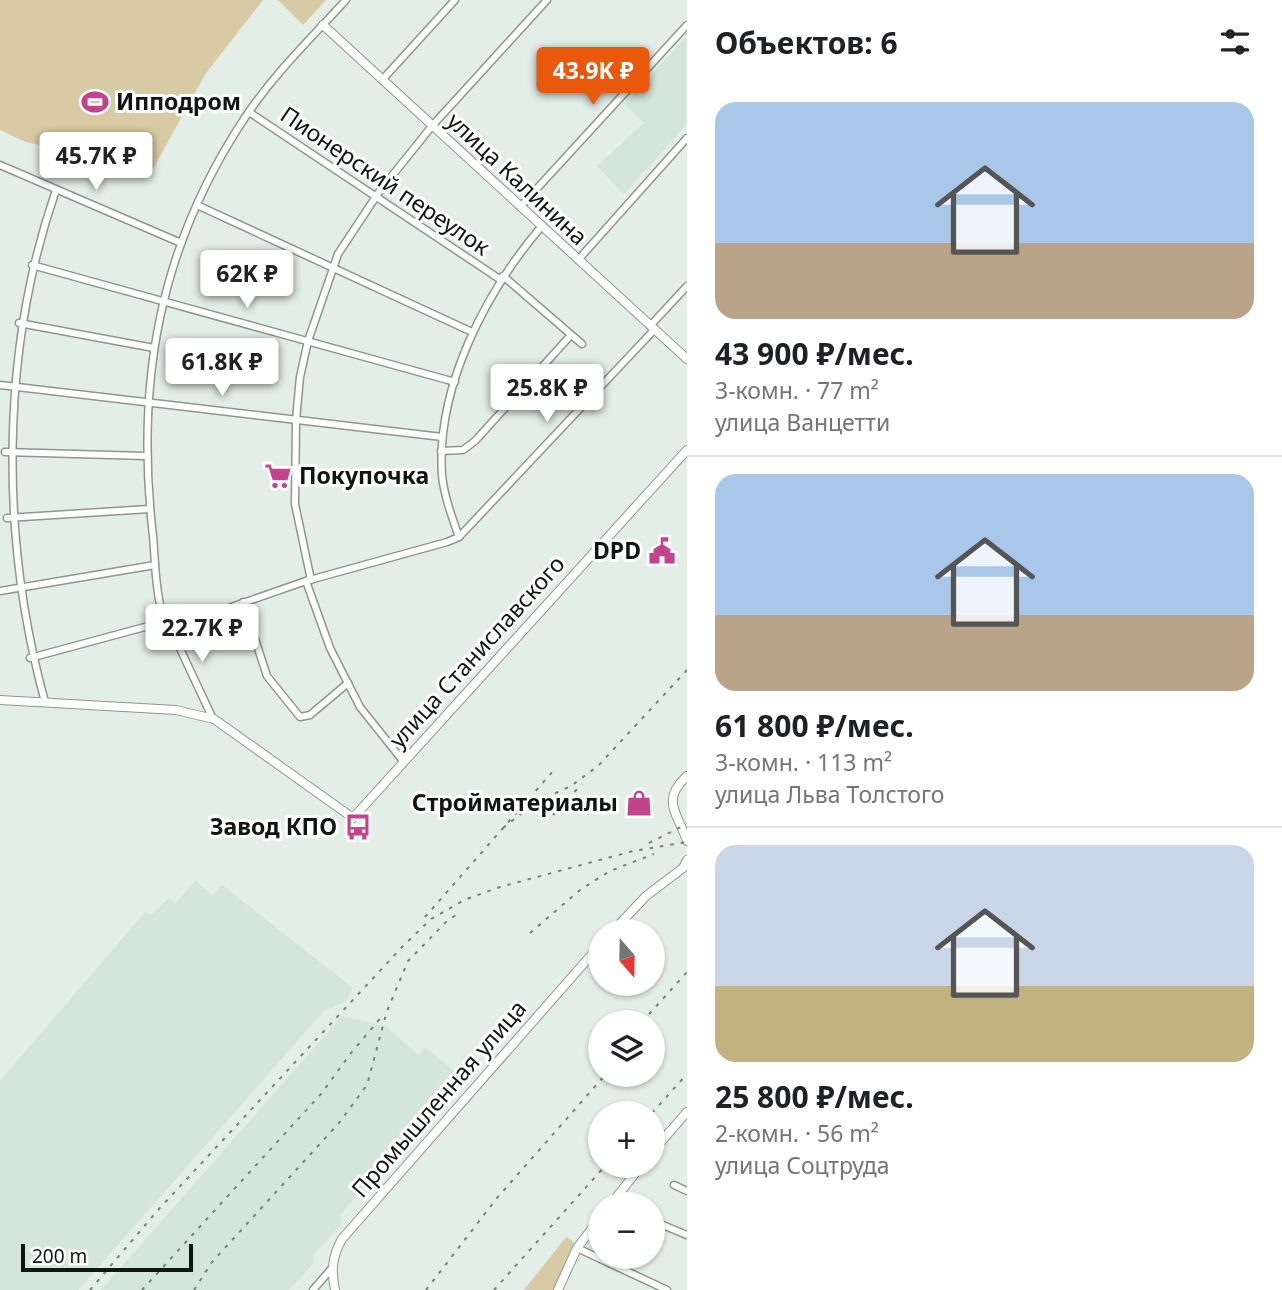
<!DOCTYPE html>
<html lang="ru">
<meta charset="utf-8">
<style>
body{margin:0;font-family:"Noto Sans",sans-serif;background:#f2f2f2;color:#202124;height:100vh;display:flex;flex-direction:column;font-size:26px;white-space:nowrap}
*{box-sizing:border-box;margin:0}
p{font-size:23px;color:#757577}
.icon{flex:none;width:38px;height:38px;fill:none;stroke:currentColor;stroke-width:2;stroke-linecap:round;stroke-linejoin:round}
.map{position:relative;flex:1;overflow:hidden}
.drawer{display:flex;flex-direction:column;background:#fff;width:595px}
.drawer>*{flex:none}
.needle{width:46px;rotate:160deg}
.tools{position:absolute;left:588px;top:919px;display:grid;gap:14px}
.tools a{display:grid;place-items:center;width:77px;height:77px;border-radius:50%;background:#fff;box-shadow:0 2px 5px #0004;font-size:35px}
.scale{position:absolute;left:21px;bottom:18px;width:172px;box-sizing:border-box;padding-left:7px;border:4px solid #111412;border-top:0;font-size:19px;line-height:24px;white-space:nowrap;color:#111412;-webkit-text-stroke:5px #fff;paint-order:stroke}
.price{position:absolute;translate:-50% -60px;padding:0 16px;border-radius:7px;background:#fff;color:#222;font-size:23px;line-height:46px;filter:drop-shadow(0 2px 4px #0008)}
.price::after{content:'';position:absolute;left:50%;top:42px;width:21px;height:16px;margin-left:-10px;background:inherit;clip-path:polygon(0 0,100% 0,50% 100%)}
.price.selected{background:#ea580c;color:#fff}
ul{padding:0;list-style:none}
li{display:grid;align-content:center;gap:14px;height:371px;padding:0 28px}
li+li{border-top:2px solid #e0e0e0}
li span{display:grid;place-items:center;height:217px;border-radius:21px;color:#555}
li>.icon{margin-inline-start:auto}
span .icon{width:126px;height:126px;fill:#fffc;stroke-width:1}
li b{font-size:30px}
h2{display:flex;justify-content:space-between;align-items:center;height:84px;padding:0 28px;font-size:30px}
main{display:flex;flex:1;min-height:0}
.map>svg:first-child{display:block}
.built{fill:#d4e5da}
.green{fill:#d7caa4}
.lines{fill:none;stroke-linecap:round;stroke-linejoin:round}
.minor-casing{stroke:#8d9690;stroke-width:9}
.major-casing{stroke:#8d9690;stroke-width:10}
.minor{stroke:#fff;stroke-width:6}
.major{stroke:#fff;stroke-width:8}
.rail{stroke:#777e7a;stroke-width:2;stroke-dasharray:3.5 7;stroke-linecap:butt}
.labels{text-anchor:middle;stroke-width:6;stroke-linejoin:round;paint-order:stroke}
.poi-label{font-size:23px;font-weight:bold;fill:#111412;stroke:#fff;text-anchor:end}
.street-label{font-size:23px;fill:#111412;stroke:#fff}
</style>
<main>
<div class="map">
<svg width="687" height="1290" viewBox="0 0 687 1290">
<rect width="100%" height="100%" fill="#e4eee8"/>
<g class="built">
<polygon points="687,36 687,124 624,194 597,166 644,123 625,104"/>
<polygon points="195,881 213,895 222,885 353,988 346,1001 323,1012 78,1290 0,1290 0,1081 145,912 151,915 169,898 175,904"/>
<polygon points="342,1016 387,1027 418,1055 426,1048 469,1083 455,1085 340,1215 341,1225 313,1255 314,1263 289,1290 101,1290"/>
</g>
<g class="green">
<polygon points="0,0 263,0 206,73 153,169 26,142 0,130"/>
<polygon points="278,0 326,0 303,25"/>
<polygon points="566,1237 575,1243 554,1290 524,1290"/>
</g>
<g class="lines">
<g class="minor-casing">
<g id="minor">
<polyline points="382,80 455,0"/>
<polyline points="249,112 501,280"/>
<polyline points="0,165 181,243"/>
<polyline points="197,205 472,332"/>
<polyline points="520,207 687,25"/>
<polyline points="578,260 687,138"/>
<polyline points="32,265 455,382"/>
<polyline points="503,276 582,344"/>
<polyline points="19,323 154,348"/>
<polyline points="650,326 687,286"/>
<polyline points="0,385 442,437"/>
<polyline points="441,451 463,450 475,441 571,335"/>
<polyline points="5,452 146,456"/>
<polyline points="7,518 149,509"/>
<path d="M459,537C452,517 444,496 442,475C436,387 486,292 541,227"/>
<polyline points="311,580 295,504 296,420 300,377 308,341 338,254 379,192 432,126 547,0"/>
<polyline points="306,581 330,648 360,707 403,761"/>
<polyline points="0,591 155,565"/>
<polyline points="243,602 267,676 300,717 310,715 348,683"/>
<polyline points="171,628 306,581 447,542 459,537 654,330"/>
<polyline points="30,658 167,621"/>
<path d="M45,702C0,538 0,352 56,190"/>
<path d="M213,719C200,691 186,662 173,633C169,623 163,614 160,604C155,582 155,558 153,536C135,383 159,246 246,116C275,73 311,38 346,0"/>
<polyline points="674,1185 687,1191"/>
<polyline points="653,1221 687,1235"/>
<polyline points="577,1248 667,1290"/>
<polyline points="313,1290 332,1268"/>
</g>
</g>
<g class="major-casing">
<g id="major">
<polyline points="323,25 687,359"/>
<polyline points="0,700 176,710 214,719 353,818 687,450"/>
<path d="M687,776C660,800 678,814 687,841"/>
<polyline points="613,931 646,896 683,868 687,860"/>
<polyline points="653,1151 687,1112"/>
<polyline points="611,1204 641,1166"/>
<path d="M335,1290C331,1270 332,1257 342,1239L600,945"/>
<polyline points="558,1290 577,1248 600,1218"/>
</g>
</g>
<use href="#minor" class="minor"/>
<use href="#major" class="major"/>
<g class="rail">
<polyline points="553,815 582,784"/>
<polyline points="503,828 536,802 571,786 598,766 687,670"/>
<polyline points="649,843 687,824"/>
<polyline points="425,917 554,770"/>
<polyline points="530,933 580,890 610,871 654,854"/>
<polyline points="642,1022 687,972"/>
<polyline points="652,1113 687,1074"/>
<polyline points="90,1290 158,1210 402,947 431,919 464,900 500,887 633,851 687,842"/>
<polyline points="142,1290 321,1094 351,1053 384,1014"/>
<polyline points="194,1290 212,1262 339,1123 367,1085 387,1011 408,961 448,920 461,912"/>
<polyline points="426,1290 497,1198 606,1074"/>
<polyline points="494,1290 605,1166"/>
</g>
</g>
<defs>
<g id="stadium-bare" transform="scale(2.1)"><path d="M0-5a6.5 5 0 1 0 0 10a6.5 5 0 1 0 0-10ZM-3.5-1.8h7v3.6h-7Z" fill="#c4438d" stroke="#fff" stroke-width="2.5" paint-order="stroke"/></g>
<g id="supermarket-bare" transform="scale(2.1)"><path d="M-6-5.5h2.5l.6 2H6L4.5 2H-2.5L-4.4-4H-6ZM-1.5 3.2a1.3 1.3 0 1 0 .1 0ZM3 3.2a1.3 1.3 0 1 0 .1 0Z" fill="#c4438d" stroke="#fff" stroke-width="2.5" paint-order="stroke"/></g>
<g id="civic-bare" transform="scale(2.1)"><path d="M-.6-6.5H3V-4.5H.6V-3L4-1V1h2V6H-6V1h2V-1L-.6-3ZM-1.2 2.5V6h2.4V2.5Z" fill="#c4438d" stroke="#fff" stroke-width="2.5" paint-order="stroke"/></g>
<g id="shop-bare" transform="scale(2.1)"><path d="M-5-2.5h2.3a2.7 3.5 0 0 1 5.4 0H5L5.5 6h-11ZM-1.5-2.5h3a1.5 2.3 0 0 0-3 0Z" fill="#c4438d" stroke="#fff" stroke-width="2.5" paint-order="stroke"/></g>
<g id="bus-bare" transform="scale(2.1)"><path d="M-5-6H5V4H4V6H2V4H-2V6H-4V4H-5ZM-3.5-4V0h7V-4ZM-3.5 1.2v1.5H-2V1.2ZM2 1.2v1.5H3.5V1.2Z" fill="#c4438d" stroke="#fff" stroke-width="2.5" paint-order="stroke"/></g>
</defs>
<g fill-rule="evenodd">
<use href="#stadium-bare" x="95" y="102"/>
<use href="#supermarket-bare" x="278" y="476"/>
<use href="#civic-bare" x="662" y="551"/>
<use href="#shop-bare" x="639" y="803"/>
<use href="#bus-bare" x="358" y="827"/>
</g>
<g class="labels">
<g class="poi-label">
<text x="116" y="110" text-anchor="start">Ипподром</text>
<text x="299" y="484" text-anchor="start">Покупочка</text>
<text x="641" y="559">DPD</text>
<text x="618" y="811">Стройматериалы</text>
<text x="337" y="835">Завод КПО</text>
</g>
<g class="street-label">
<text transform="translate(517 179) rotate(43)" y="8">улица Калинина</text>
<text transform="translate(385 181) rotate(34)" y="8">Пионерский переулок</text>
<text transform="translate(477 652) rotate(-48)" y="8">улица Станиславского</text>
<text transform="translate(439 1099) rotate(-49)" y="8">Промышленная улица</text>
</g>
</g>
</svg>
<div class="tools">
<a><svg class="needle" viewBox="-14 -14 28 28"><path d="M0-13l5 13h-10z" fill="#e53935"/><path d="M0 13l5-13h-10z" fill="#757577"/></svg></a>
<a><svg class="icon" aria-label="layers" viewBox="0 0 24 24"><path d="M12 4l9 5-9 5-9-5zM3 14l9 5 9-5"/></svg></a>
<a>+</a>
<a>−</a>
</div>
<div class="scale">200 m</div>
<b class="price selected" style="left:593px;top:107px">43.9K ₽</b>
<b class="price" style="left:96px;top:192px">45.7K ₽</b>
<b class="price" style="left:247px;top:310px">62K ₽</b>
<b class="price" style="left:222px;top:398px">61.8K ₽</b>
<b class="price" style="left:547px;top:424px">25.8K ₽</b>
<b class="price" style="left:202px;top:664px">22.7K ₽</b>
</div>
<section class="drawer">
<h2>Объектов: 6<svg class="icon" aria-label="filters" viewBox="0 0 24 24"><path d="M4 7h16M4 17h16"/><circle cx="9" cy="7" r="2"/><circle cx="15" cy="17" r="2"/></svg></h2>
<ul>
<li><span style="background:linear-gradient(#a9c7e8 65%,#b9a48a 0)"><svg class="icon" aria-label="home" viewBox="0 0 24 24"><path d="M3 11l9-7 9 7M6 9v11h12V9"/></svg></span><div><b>43 900 ₽/мес.</b><p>3-комн. · 77 m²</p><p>улица Ванцетти</p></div></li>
<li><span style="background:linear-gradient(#a9c7e8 65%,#b9a48a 0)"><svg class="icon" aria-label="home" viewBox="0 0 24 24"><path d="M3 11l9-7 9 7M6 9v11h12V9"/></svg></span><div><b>61 800 ₽/мес.</b><p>3-комн. · 113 m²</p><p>улица Льва Толстого</p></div></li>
<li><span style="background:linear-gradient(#c9d6e8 65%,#c2b280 0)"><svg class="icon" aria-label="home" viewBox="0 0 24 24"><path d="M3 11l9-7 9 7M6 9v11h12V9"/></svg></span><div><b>25 800 ₽/мес.</b><p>2-комн. · 56 m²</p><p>улица Соцтруда</p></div></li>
</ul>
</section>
</main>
